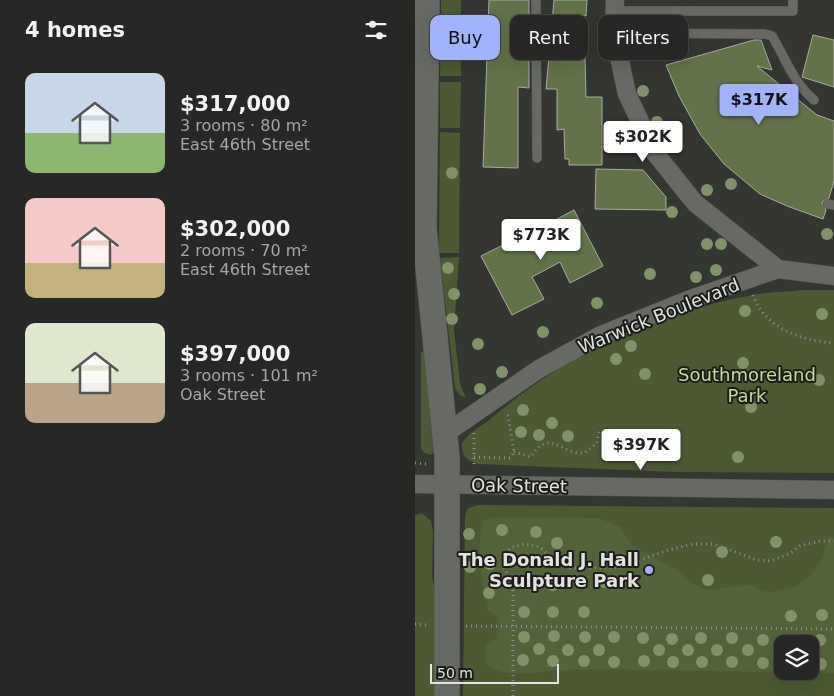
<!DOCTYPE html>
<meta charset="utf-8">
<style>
body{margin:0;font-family:"DejaVu Sans",sans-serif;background:#333432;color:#f1f3f6;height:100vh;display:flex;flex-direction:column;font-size:19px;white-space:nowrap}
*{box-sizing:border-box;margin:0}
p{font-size:16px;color:#a4a6a7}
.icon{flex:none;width:28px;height:28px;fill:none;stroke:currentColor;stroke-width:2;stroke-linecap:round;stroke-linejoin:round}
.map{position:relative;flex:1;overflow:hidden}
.panel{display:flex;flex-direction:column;background:#272826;width:415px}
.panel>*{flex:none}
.banner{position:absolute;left:15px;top:15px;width:329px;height:45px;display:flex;gap:10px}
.controls{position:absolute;left:359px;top:635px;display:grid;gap:10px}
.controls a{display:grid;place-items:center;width:45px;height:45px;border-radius:10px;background:#272826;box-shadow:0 5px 20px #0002,0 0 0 1px #434443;font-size:25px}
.scale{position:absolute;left:15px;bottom:12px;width:129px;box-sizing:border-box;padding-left:5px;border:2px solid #e2e3e0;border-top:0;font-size:14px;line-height:18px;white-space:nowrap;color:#e2e3e0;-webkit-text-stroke:4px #1c1d1b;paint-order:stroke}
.price{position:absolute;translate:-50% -42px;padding:0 11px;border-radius:5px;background:#fff;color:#222;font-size:16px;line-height:32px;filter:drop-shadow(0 1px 2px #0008)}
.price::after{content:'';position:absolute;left:50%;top:30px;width:15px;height:11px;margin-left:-8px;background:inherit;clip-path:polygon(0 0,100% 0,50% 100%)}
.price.on{background:#a3b2fd;color:#111}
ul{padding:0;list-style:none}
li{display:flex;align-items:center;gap:15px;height:125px;padding:0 25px}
li span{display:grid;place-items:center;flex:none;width:140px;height:100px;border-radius:10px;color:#555}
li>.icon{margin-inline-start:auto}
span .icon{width:60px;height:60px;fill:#fffc;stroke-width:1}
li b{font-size:21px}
h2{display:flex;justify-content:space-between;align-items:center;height:60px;padding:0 25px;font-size:21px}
.tag{padding:0 18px;border-radius:10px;background:#272826;box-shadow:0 5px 20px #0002,0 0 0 1px #434443;font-size:18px;line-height:45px}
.tag.on{background:#a3b2fd;color:#111}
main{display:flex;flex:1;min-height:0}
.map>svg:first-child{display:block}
.green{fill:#4c5934;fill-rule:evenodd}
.forest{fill:#54623b;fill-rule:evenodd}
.building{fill:#637249;stroke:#a8aaa5}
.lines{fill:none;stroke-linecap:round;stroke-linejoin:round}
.lane-casing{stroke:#535451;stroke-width:10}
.street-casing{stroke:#535451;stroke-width:19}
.secondary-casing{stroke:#535451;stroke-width:26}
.path{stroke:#8d8e8b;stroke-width:3;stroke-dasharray:1 4;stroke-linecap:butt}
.lane{stroke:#676964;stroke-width:9}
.street{stroke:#676964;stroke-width:18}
.secondary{stroke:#676964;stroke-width:25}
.tree{fill:#83916a}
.poi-dot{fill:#a3b2fd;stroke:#1c1d1b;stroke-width:2}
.labels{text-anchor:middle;stroke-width:4;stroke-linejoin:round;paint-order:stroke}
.street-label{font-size:18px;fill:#e2e3e0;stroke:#1c1d1b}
.park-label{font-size:18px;fill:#c3dc98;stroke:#1c1d1b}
.poi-label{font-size:18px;font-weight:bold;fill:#e2e3e0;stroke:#1c1d1b;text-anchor:end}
</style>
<main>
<section class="panel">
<h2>4 homes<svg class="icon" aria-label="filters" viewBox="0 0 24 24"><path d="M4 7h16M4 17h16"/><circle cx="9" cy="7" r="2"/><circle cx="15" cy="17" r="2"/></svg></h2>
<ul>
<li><span style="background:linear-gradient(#c9d6e8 60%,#8fb573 0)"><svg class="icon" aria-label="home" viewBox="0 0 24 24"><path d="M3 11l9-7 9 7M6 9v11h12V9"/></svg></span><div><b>$317,000</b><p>3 rooms · 80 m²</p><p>East 46th Street</p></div></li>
<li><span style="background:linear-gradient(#f6c9c9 65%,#c2b280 0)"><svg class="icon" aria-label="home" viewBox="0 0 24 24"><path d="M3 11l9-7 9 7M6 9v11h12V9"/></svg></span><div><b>$302,000</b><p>2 rooms · 70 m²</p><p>East 46th Street</p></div></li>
<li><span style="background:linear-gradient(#dfe7d0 60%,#b9a48a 0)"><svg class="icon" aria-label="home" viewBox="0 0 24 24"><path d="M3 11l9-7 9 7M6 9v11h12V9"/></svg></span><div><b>$397,000</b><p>3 rooms · 101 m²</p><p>Oak Street</p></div></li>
</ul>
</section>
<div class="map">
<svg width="419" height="696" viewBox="0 0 419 696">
<rect width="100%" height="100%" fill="#343632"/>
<g class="green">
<rect x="26" y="0" width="20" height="34"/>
<polygon points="26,38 46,38 46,76 25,76"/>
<polygon points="25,82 46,82 45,128 25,128"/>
<polygon points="25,132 45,133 44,253 24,253"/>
<polygon points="44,257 39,330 45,384 51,398 45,395 40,388 25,258"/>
<path d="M387,290H419V473L260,472L63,464C51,460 46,456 47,443C53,432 69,425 79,416C151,354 245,312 338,295C354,292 371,292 387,290Z"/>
<polygon points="6,352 10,352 19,452 15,455 8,452 6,448"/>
<path d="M63,505L419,508V696H48L50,515L53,508ZM368,644H395V671H368Z"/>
<polygon points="7,513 16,521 18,532 17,576 25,615 25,696 0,696 0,515"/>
</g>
<path class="forest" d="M82,517L183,518L206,527L216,545L262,570L275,582L292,590L332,585L355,592L381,587L397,574L407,559L414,537L419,536V673C329,672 239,668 149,670C126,670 86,682 70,662L71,646L82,637L83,618L73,610C66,581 61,549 68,520ZM368,644H395V671H368Z"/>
<g class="building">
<polygon points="74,0 114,0 114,88 103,87 103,168 68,167"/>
<polygon points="139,0 172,0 171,16 166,15 166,57 170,57 171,97 187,97 187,165 154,165 154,159 150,159 149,129 142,130 142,89 131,89"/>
<polygon points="398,35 419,40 419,87 387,77"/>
<polygon points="339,40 346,40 357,70 342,66 371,90 380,102 381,98 402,115 419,121 419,181 414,198 407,202 411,210 408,219 372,206 345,194 309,164 285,134 264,96 251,65"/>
<polygon points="181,169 228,170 251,197 251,210 180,209"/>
<polygon points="159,210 188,266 155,283 145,262 117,277 129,299 97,315 66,256 98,240 102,248 132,233 129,226"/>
</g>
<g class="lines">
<g class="lane-casing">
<g id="lane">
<polyline points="121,0 122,158"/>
<polyline points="200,11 378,11 378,0"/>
<path d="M199,33L350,34L357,36C371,59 378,82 399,100"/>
<polyline points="413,204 419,205"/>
</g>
</g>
<g class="street-casing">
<g id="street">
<polyline points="200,0 199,33 212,94 240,153 280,203 363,269"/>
<polyline points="31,433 124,369 186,335 273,300 363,269 419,276"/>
<polyline points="0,484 419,490"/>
</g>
</g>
<g class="secondary-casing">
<polyline id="secondary" points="12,0 9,228 32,456 32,696"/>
</g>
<g class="path">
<path d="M338,295C350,328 386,341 419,343"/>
<path d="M99,452L116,457C134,427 147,455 169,453L182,443L184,431"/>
<polyline points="59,457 95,458 99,452 93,416 90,412"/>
<polyline points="0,463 12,464"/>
<polyline points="59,464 59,432"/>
<polyline points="0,624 12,625"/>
<polyline points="51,626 419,629"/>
<polyline points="98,696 98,584 88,566 90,557 95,548 109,544 125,547 142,563 155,568 175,568 206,567 253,550 278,544 298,544 342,560 355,561 374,554 385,546 405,541 419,541"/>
</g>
<use href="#lane" class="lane"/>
<use href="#street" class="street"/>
<use href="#secondary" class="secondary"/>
</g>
<g class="tree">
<circle cx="218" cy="52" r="6"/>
<circle cx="228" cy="91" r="6"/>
<circle cx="242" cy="122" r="6"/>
<circle cx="37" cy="173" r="6"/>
<circle cx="316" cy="184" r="6"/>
<circle cx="292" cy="190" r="6"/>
<circle cx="257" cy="212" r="6"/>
<circle cx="412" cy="234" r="6"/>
<circle cx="292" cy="244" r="6"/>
<circle cx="306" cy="244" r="6"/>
<circle cx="33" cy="268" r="6"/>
<circle cx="301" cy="270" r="6"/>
<circle cx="235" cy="274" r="6"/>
<circle cx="281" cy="277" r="6"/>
<circle cx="39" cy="294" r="6"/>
<circle cx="182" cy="303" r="6"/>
<circle cx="330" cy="311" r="6"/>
<circle cx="407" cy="314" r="6"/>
<circle cx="37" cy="319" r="6"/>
<circle cx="128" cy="332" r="6"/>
<circle cx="63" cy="344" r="6"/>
<circle cx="216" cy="346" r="6"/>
<circle cx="201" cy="359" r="6"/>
<circle cx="328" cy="363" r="6"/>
<circle cx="87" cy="372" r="6"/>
<circle cx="230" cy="374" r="6"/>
<circle cx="404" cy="380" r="6"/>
<circle cx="65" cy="389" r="6"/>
<circle cx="336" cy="407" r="6"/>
<circle cx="108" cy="410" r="6"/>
<circle cx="137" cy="423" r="6"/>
<circle cx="106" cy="432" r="6"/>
<circle cx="124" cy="435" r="6"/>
<circle cx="153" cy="436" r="6"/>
<circle cx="208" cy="446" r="6"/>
<circle cx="323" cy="457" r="6"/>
<circle cx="87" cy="530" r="6"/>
<circle cx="121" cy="532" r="6"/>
<circle cx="54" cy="534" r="6"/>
<circle cx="361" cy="542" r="6"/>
<circle cx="142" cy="543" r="6"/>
<circle cx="307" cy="552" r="6"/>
<circle cx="75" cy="564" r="6"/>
<circle cx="55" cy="567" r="6"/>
<circle cx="293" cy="580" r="6"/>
<circle cx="190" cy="582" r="6"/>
<circle cx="138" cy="585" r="6"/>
<circle cx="74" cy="593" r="6"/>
<circle cx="109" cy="612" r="6"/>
<circle cx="138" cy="612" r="6"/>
<circle cx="169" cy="612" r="6"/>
<circle cx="407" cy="615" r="6"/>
<circle cx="376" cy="616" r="6"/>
<circle cx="139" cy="636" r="6"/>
<circle cx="109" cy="637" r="6"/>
<circle cx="170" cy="637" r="6"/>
<circle cx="199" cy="637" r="6"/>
<circle cx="228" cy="638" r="6"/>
<circle cx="286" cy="638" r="6"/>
<circle cx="317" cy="638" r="6"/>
<circle cx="257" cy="639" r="6"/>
<circle cx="348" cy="640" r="6"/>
<circle cx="405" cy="640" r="6"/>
<circle cx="124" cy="649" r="6"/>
<circle cx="153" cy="650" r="6"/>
<circle cx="184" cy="650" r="6"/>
<circle cx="244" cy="650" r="6"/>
<circle cx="273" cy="650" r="6"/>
<circle cx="302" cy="650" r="6"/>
<circle cx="333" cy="650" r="6"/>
<circle cx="108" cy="660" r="6"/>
<circle cx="138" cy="661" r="6"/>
<circle cx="169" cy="661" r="6"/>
<circle cx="229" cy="661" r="6"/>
<circle cx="199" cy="662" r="6"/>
<circle cx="258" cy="662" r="6"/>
<circle cx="287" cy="662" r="6"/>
<circle cx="317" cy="662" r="6"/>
<circle cx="348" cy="663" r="6"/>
<circle cx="406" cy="664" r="6"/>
</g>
<circle class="poi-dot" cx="234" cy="570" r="5"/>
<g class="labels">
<g class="street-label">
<text transform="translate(244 316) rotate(-22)" y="6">Warwick Boulevard</text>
<text transform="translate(104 486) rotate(1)" y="6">Oak Street</text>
</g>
<g class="park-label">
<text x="332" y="381">Southmoreland<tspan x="332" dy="21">Park</tspan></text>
</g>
<g class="poi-label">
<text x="224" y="566">The Donald J. Hall<tspan x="224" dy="21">Sculpture Park</tspan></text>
</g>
</g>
</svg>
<div class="controls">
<a><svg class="icon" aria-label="layers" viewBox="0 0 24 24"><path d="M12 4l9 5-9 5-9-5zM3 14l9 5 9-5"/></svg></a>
</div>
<div class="scale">50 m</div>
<b class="price on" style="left:344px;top:126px">$317K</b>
<b class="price" style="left:228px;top:163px">$302K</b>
<b class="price" style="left:126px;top:261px">$773K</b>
<b class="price" style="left:226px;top:471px">$397K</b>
<div class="banner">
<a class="tag on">Buy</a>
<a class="tag">Rent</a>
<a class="tag">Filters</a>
</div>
</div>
</main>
